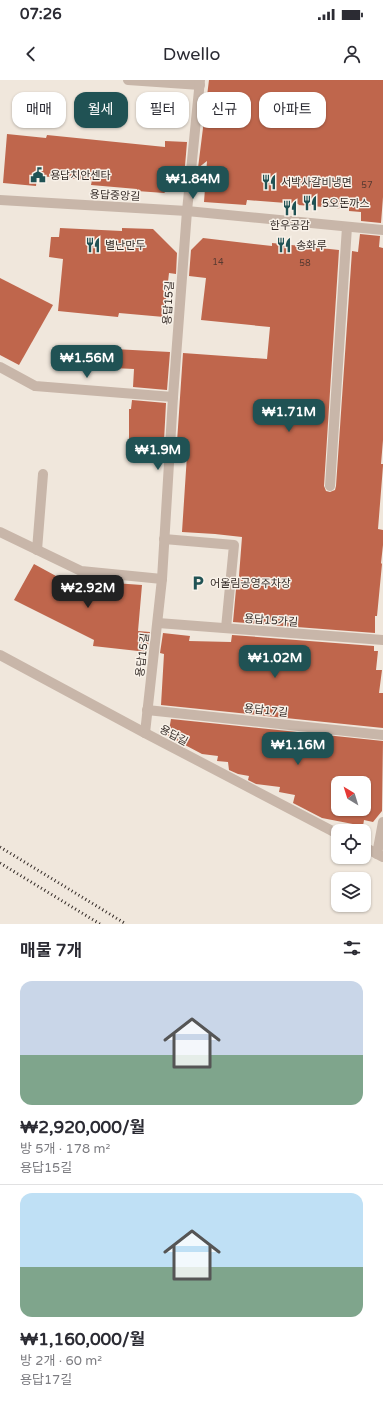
<!DOCTYPE html>
<html lang="ko">
<meta charset="utf-8">
<style>
body{margin:0;font-family:"Varela Round","Noto Sans KR",sans-serif;background:#f2f2f3;color:#2b2b33;height:100vh;display:flex;flex-direction:column;font-size:15px;white-space:nowrap}
*{box-sizing:border-box;margin:0}
p{font-size:13px;color:#7c7c81}
.icon{flex:none;width:22px;height:22px;fill:none;stroke:currentColor;stroke-width:2;stroke-linecap:round;stroke-linejoin:round}
.map{position:relative;height:844px;overflow:hidden}
.panel{display:flex;flex-direction:column;background:#fff;flex:1}
.panel>*{flex:none}
.hud{position:absolute;left:12px;top:12px;width:359px;height:36px;display:flex;gap:8px}
.needle{width:26px;rotate:322deg}
.fabs{position:absolute;left:331px;top:696px;display:grid;gap:8px}
.fabs a{display:grid;place-items:center;width:40px;height:40px;border-radius:8px;background:#fff;box-shadow:0 1px 3px #0004;font-size:20px}
.price{position:absolute;translate:-50% -34px;padding:0 9px;border-radius:8px;background:#205254;color:#fff;font-size:13px;line-height:26px;filter:drop-shadow(0 1px 2px #0008)}
.price::after{content:'';position:absolute;left:50%;top:24px;width:12px;height:9px;margin-left:-6px;background:inherit;clip-path:polygon(0 0,100% 0,50% 100%)}
.price.active{background:#222;color:#fff}
ul{padding:0;list-style:none}
li{display:grid;align-content:center;gap:8px;height:212px;padding:0 20px}
li+li{border-top:1px solid #e1e1e2}
li span{display:grid;place-items:center;height:124px;border-radius:12px;color:#555}
li>.icon{margin-inline-start:auto}
span .icon{width:72px;height:72px;fill:#fffc;stroke-width:1}
li b{font-size:17px}
h2{display:flex;justify-content:space-between;align-items:center;height:48px;padding:0 20px;font-size:17px}
.pill{padding:0 14px;border-radius:12px;background:#fff;box-shadow:0 1px 3px #0004;font-size:14px;line-height:36px}
.pill.active{background:#205254;color:#fff}
.status{display:flex;justify-content:space-between;align-items:center;height:28px;padding:0 20px;background:#fff;direction:ltr}
.status svg{height:11px;fill:currentColor}
header{display:flex;justify-content:space-between;align-items:center;height:52px;padding:0 20px;background:#fff;font-size:18px;font-weight:600}
.map>svg:first-child{display:block}
.building{fill:#bf664c;fill-rule:evenodd}
.lines{fill:none;stroke-linecap:round;stroke-linejoin:round}
.minor{stroke:#c8b6a9;stroke-width:10}
.rail{stroke:#352c28;stroke-width:3;stroke-dasharray:1 3;stroke-linecap:butt}
.labels{text-anchor:middle;stroke-width:3;stroke-linejoin:round;paint-order:stroke}
.number-label{font-size:9px;fill:#583a31}
.poi-label{font-size:11px;fill:#352c28;stroke:#f8f1e8;text-anchor:start}
.street-label{font-size:11px;fill:#352c28;stroke:#f8f1e8}
</style>
<div class="status"><b>07:26</b><svg viewBox="0 0 49 12"><path d="M0 12V9h3v3zM5 12V6h3v6zM10 12V3h3v9zM15 12V0h3v12zM26 1h20v11H26zM47 4h2v5h-2z"/></svg></div>
<header><svg class="icon" aria-label="back" viewBox="0 0 24 24"><path d="M15 5l-7 7 7 7"/></svg>Dwello<svg class="icon" aria-label="person" viewBox="0 0 24 24"><circle cx="12" cy="8" r="4"/><path d="M4 21q1-7 8-7t8 7"/></svg></header>
<div class="map">
<svg width="383" height="844" viewBox="0 0 383 844">
<rect width="100%" height="100%" fill="#f0e7dc"/>
<g class="building">
<polygon points="209,0 383,0 383,117 381,143 361,141 361,132 349,131 349,129 298,125 299,124 247,120 246,125 204,122 207,81 198,88"/>
<polygon points="7,54 46,58 47,55 165,67 165,61 187,62 184,98 164,113 137,111 137,109 91,105 92,100 37,96 36,106 3,103"/>
<polygon points="60,148 122,151 122,148 153,149 177,173 176,194 169,193 164,237 119,233 118,237 58,231 63,179 49,177 51,157 59,157"/>
<polygon points="360,154 380,156 379,167 383,168 383,360 381,384 383,384 383,386 378,449 383,450 383,465 381,483 382,484 377,536 375,536 375,553 233,542 236,509 238,509 242,457 215,454 182,452 187,375 179,374 180,362 177,362 183,273 267,279 270,247 201,240 206,198 189,196 191,170 203,158 272,166 272,163 339,170 324,406 326,411 330,412 335,410 336,406 352,171 358,172"/>
<polygon points="0,198 53,225 19,285 0,275"/>
<polygon points="114,269 170,272 167,310 133,307 134,289 113,288"/>
<polygon points="132,320 166,323 164,361 129,361 129,329 131,329"/>
<polygon points="34,484 67,502 69,497 99,512 100,502 142,505 138,551 150,552 147,572 93,566 94,560 14,520"/>
<polygon points="163,553 190,556 189,561 231,562 232,555 374,566 374,571 378,571 376,590 382,590 379,613 383,613 383,648 161,625 164,574 160,573"/>
<path d="M171,639L383,661L382,731L373,742L364,740L363,746L322,738L293,723L295,715L279,712L280,707L256,704L248,700L249,696L238,694L229,690L228,682L217,681L218,676L202,674L168,656ZM338,703H364V729H338Z"/>
</g>
<g class="lines">
<g class="minor">
<polyline points="128,0 200,5"/>
<polyline points="0,120 187,131 383,150"/>
<polyline points="0,287 35,306 173,317"/>
<polyline points="330,406 347,147"/>
<polyline points="0,452 81,491 162,499"/>
<polyline points="164,459 234,465 226,548"/>
<polyline points="37,470 43,394"/>
<polyline points="158,543 383,560"/>
<polyline points="0,575 145,653 338,754"/>
<polyline points="147,630 383,655"/>
<polyline points="145,653 162,499 173,317 187,131 200,0"/>
<polyline points="364,767 383,777"/>
<polyline points="377,774 383,742"/>
</g>
<g class="rail">
<polyline points="0,767 126,844"/>
<polyline points="0,783 100,844"/>
</g>
</g>
<defs>
<g id="civic-bare" transform="scale(1.2)"><path d="M-.6-6.5H3V-4.5H.6V-3L4-1V1h2V6H-6V1h2V-1L-.6-3ZM-1.2 2.5V6h2.4V2.5Z" fill="#205254" stroke="#f8f1e8" stroke-width="2.5" paint-order="stroke"/></g>
<g id="restaurant-bare" transform="scale(1.2)"><path d="M-5-6h1v4h1v-4h1v4h1v-4h1v5L-1.5 .5V6h-2V.5L-5-1ZM5-6V6H3V1.5H1.5Q1.5-4 5-6Z" fill="#205254" stroke="#f8f1e8" stroke-width="2.5" paint-order="stroke"/></g>
<g id="parking-bare" transform="scale(1.2)"><path d="M-3.5-5.5H1a3.5 3.5 0 0 1 0 7H-1V5.5H-3.5ZM-1-3.4V-.6H.8a1.4 1.4 0 0 0 0-2.8Z" fill="#205254" stroke="#f8f1e8" stroke-width="2.5" paint-order="stroke"/></g>
</defs>
<g fill-rule="evenodd">
<use href="#civic-bare" x="38" y="95"/>
<use href="#restaurant-bare" x="269" y="102"/>
<use href="#restaurant-bare" x="310" y="123"/>
<use href="#restaurant-bare" x="290" y="128"/>
<use href="#restaurant-bare" x="93" y="165"/>
<use href="#restaurant-bare" x="284" y="165"/>
<use href="#parking-bare" x="198" y="503"/>
</g>
<g class="labels">
<g class="number-label">
<text x="367" y="108">57</text>
<text x="218" y="185">14</text>
<text x="305" y="186">58</text>
</g>
<g class="poi-label">
<text x="50" y="99">용답치안센타</text>
<text x="281" y="106">서박사갈비냉면</text>
<text x="322" y="127">5오돈까스</text>
<text x="290" y="149" text-anchor="middle">한우공감</text>
<text x="105" y="169">별난만두</text>
<text x="296" y="169">송화루</text>
<text x="210" y="507">어울림공영주차장</text>
</g>
<g class="street-label">
<text transform="translate(115 115) rotate(3)" y="4">용답중앙길</text>
<text transform="translate(168 223) rotate(-86)" y="4">용답15길</text>
<text transform="translate(271 540) rotate(4)" y="4">용답15가길</text>
<text transform="translate(142 575) rotate(-83)" y="4">용답15길</text>
<text transform="translate(266 630) rotate(6)" y="4">용답17길</text>
<text transform="translate(174 655) rotate(28)" y="4">용답길</text>
</g>
</g>
</svg>
<div class="fabs">
<a><svg class="needle" viewBox="-14 -14 28 28"><path d="M0-13l5 13h-10z" fill="#e53935"/><path d="M0 13l5-13h-10z" fill="#7c7c81"/></svg></a>
<a><svg class="icon" aria-label="locate" viewBox="0 0 24 24"><circle cx="12" cy="12" r="6"/><path d="M12 2v4M12 18v4M2 12h4M18 12h4"/></svg></a>
<a><svg class="icon" aria-label="layers" viewBox="0 0 24 24"><path d="M12 4l9 5-9 5-9-5zM3 14l9 5 9-5"/></svg></a>
</div>
<b class="price" style="left:193px;top:120px">₩1.84M</b>
<b class="price" style="left:87px;top:299px">₩1.56M</b>
<b class="price" style="left:289px;top:353px">₩1.71M</b>
<b class="price" style="left:158px;top:391px">₩1.9M</b>
<b class="price active" style="left:88px;top:529px">₩2.92M</b>
<b class="price" style="left:275px;top:599px">₩1.02M</b>
<b class="price" style="left:298px;top:686px">₩1.16M</b>
<div class="hud">
<a class="pill">매매</a>
<a class="pill active">월세</a>
<a class="pill">필터</a>
<a class="pill">신규</a>
<a class="pill">아파트</a>
</div>
</div>
<section class="panel">
<h2>매물 7개<svg class="icon" aria-label="filters" viewBox="0 0 24 24"><path d="M4 7h16M4 17h16"/><circle cx="9" cy="7" r="2"/><circle cx="15" cy="17" r="2"/></svg></h2>
<ul>
<li><span style="background:linear-gradient(#c9d6e8 60%,#7fa58c 0)"><svg class="icon" aria-label="home" viewBox="0 0 24 24"><path d="M3 11l9-7 9 7M6 9v11h12V9"/></svg></span><div><b>₩2,920,000/월</b><p>방 5개 · 178 m²</p><p>용답15길</p></div></li>
<li><span style="background:linear-gradient(#bfe0f5 60%,#7fa58c 0)"><svg class="icon" aria-label="home" viewBox="0 0 24 24"><path d="M3 11l9-7 9 7M6 9v11h12V9"/></svg></span><div><b>₩1,160,000/월</b><p>방 2개 · 60 m²</p><p>용답17길</p></div></li>
</ul>
</section>
